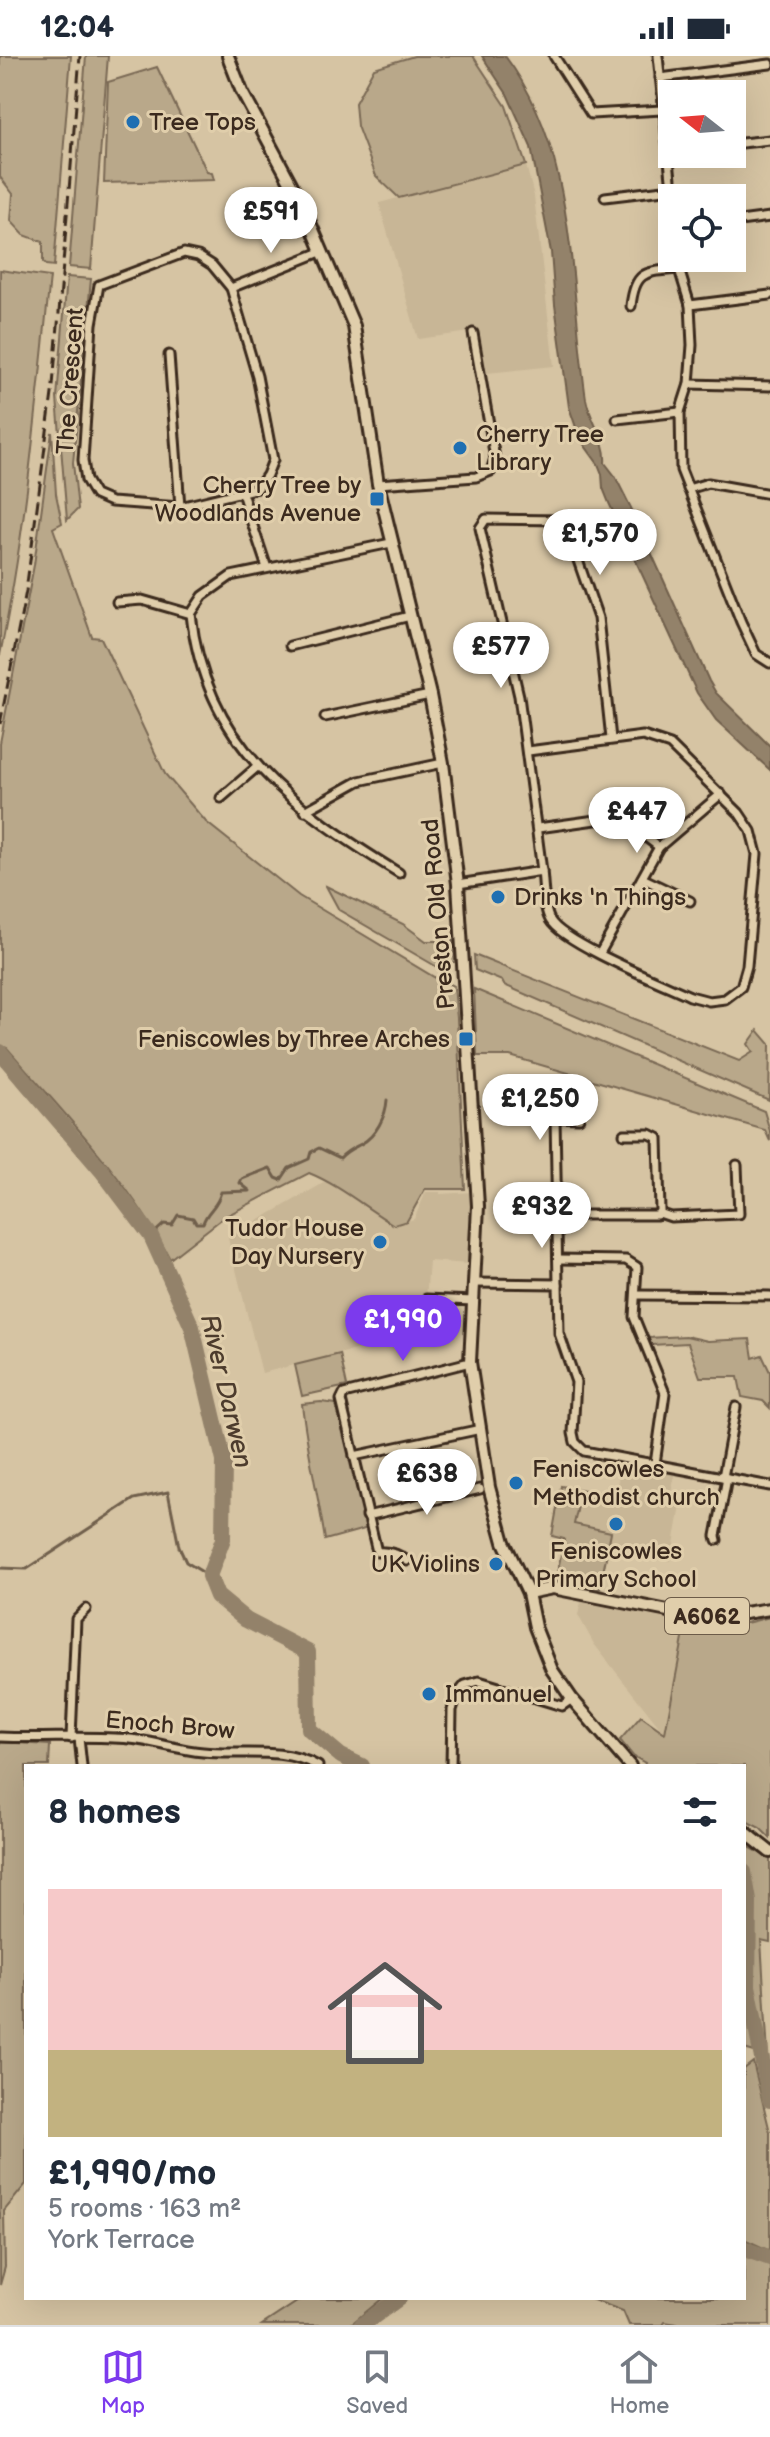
<!DOCTYPE html>
<meta charset="utf-8">
<style>
body{margin:0;font-family:"Balsamiq Sans",sans-serif;background:#f6f6f7;color:#1f2937;height:100vh;display:flex;flex-direction:column;font-size:30px;white-space:nowrap}
*{box-sizing:border-box;margin:0}
p{font-size:26px;color:#747a83}
.icon{flex:none;width:44px;height:44px;fill:none;stroke:currentColor;stroke-width:2;stroke-linecap:round;stroke-linejoin:round}
.map{position:relative;flex:1;overflow:hidden}
.details{position:absolute;left:24px;top:1708px;width:722px;height:536px;display:flex;flex-direction:column;background:#fff;border-radius:0px;box-shadow:0 8px 32px #0002}
.details>*{flex:none}
.needle{width:52px;rotate:287deg}
.controls{position:absolute;left:658px;top:24px;display:grid;gap:16px}
.controls a{display:grid;place-items:center;width:88px;height:88px;border-radius:0px;background:#fff;box-shadow:0 8px 32px #0002;font-size:40px}
.price{position:absolute;translate:-50% -68px;padding:0 18px;border-radius:28px;background:#fff;color:#222;font-size:26px;line-height:52px;filter:drop-shadow(0 2px 4px #0008)}
.price::after{content:'';position:absolute;left:50%;top:48px;width:24px;height:18px;margin-left:-12px;background:inherit;clip-path:polygon(0 0,100% 0,50% 100%)}
.price.current{background:#7c3aed;color:#fff}
ul{padding:0;list-style:none}
li{display:grid;align-content:center;gap:16px;height:424px;padding:0 24px}
li+li{border-top:2px solid #e0e1e3}
li span{display:grid;place-items:center;height:248px;border-radius:0px;color:#555}
li>.icon{margin-inline-start:auto}
span .icon{width:144px;height:144px;fill:#fffc;stroke-width:1}
li b{font-size:34px}
h2{display:flex;justify-content:space-between;align-items:center;height:96px;padding:0 24px;font-size:34px}
.status{display:flex;justify-content:space-between;align-items:center;height:56px;padding:0 40px;background:#fff;direction:ltr}
.status svg{height:22px;fill:currentColor}
.menu{display:flex;justify-content:space-around;align-items:center;height:112px;border-top:2px solid #e0e1e3;background:#fff;font-size:22px;color:#747a83}
.menu a{display:grid;justify-items:center;gap:4px}
.menu .current{color:#7c3aed}
.map>svg:first-child{display:block}
.built{fill:#c8b696}
.green{fill:#b9a88a;stroke:#7a6954;stroke-width:2}
.water{fill:#93826a;stroke:#705f4c;stroke-width:2}
.lines{fill:none;stroke-linecap:round;stroke-linejoin:round}
.stream{stroke:#705f4c;stroke-width:3}
.river{stroke:#93826a;stroke-width:16}
.street-casing{stroke:#3b2a1e;stroke-width:13}
.primary-casing{stroke:#3b2a1e;stroke-width:16}
.street{stroke:#e0ceab;stroke-width:7}
.primary{stroke:#e0ceab;stroke-width:10}
.rail{stroke:#3b2a1e;stroke-width:3;stroke-dasharray:12 6;stroke-linecap:butt}
.poi-dot{fill:#1f6fb2;stroke:#e0ceab;stroke-width:3}
.labels{text-anchor:middle;stroke-width:6;stroke-linejoin:round;paint-order:stroke}
.shield{fill:#e0ceab;stroke:#6c5b48;stroke-width:2}
.shield-label{font-size:22px;font-weight:bold;fill:#3b2a1e}
.poi-label{font-size:24px;fill:#3b2a1e;stroke:#e0ceab;text-anchor:start}
.street-label{font-size:24px;fill:#3b2a1e;stroke:#e0ceab}
.water-label{font-size:26px;font-style:italic;fill:#4d3c2d;stroke:#e0ceab}
</style>
<div class="status"><b>12:04</b><svg viewBox="0 0 49 12"><path d="M0 12V9h3v3zM5 12V6h3v6zM10 12V3h3v9zM15 12V0h3v12zM26 1h20v11H26zM47 4h2v5h-2z"/></svg></div>
<div class="map">
<svg width="770" height="2269" viewBox="0 0 770 2269">
<rect width="100%" height="100%" fill="#d6c4a3"/>
<filter id="ink" filterUnits="userSpaceOnUse"><feTurbulence type="fractalNoise" baseFrequency=".0125" numOctaves="2"/><feDisplacementMap in="SourceGraphic" scale="16" xChannelSelector="R" yChannelSelector="G"/><feConvolveMatrix kernelMatrix="1 2 1 2 8 2 1 2 1" color-interpolation-filters="sRGB"/></filter>
<g filter="url(#ink)">
<g class="built">
<polygon points="526,109 534,140 554,310 487,317 478,275 418,283 379,147"/>
<polygon points="327,1125 394,1169 414,1163 426,1136 440,1136 440,1138 473,1136 475,1165 470,1166 468,1208 429,1205 426,1244 427,1276 262,1317 228,1182"/>
<polygon points="621,1409 675,1417 669,1448 681,1450 671,1505 608,1492 600,1532 556,1524 564,1483 552,1480 561,1430 615,1439"/>
<polygon points="581,1546 686,1567 664,1677 594,1588 578,1559"/>
</g>
<g class="green">
<polygon points="0,0 71,0 54,210 46,209 43,206 43,186 24,179 11,165 13,138 0,121"/>
<polygon points="86,0 108,0 91,213 69,211"/>
<polygon points="414,0 473,0 506,50 526,109 399,142 376,120 357,70 355,47 374,12"/>
<polygon points="157,11 207,116 212,117 214,124 104,127 108,26"/>
<path d="M0,214L50,221C37,347 26,475 0,599Z"/>
<polygon points="67,221 91,223 73,407 78,453 67,464 57,342"/>
<path d="M52,376L56,438L62,467L53,472L92,581L101,582L165,718L206,766L299,840L434,921L454,930L457,962L465,1133H425L407,1165L394,1169C366,1152 339,1129 309,1117L224,1161L170,1203C131,1127 63,1056 7,992L0,989V687L34,509Z"/>
<polygon points="326,830 403,868 426,885 453,885 455,906 443,906 439,912 339,854"/>
<polygon points="474,899 739,1005 753,996 748,988 758,974 770,988 769,1044 504,929 502,925 475,914"/>
<polygon points="474,933 764,1055 770,1075 770,1085 765,1074 510,1000 477,1000"/>
<polygon points="686,1280 708,1285 750,1283 753,1302 762,1299 770,1316 770,1352 763,1345 742,1341 738,1321 700,1321 688,1287 651,1289 648,1282"/>
<polygon points="340,1298 347,1330 302,1340 295,1309"/>
<path d="M321,1346L336,1348L368,1472L325,1484C318,1438 307,1394 302,1348Z"/>
<polygon points="561,1430 615,1439 614,1446 580,1441 574,1468 611,1476 600,1532 556,1524 564,1483 552,1480"/>
<polygon points="770,1561 770,1782 760,1772 744,1764 744,1710 644,1710 645,1707 633,1700 620,1684 641,1660 665,1677 686,1567 746,1567"/>
<polygon points="0,1686 50,1689 49,1710 26,1710 26,2128 4,2155 5,2211 0,2229"/>
<polygon points="744,1788 770,1803 770,1886 761,1884 768,2000 744,1993"/>
<polygon points="753,2006 770,2076 770,2193 768,2194 744,2183 744,2013"/>
<polygon points="744,2196 770,2209 770,2269 684,2269 665,2266 663,2269 629,2269 623,2255 588,2242 744,2242"/>
<polygon points="303,2242 383,2242 350,2269 262,2269"/>
</g>
<path class="water" d="M482,0H505C578,96 569,228 586,343C590,365 607,384 605,407L615,420L632,454L709,625L716,637L770,690V714L716,664L697,637L609,447L603,432L602,418L598,408L580,383L569,351L555,249L551,196L531,91L507,38Z"/>
<g class="lines">
<g class="stream">
<path d="M151,1180L164,1168L172,1169L178,1159L193,1162L196,1167H203C208,1153 217,1152 221,1136L250,1135L240,1127L242,1123L270,1112L276,1122L281,1124L289,1112L309,1103L311,1096L319,1092L340,1102C347,1094 353,1092 361,1088C376,1080 386,1060 387,1044"/>
<polyline points="0,1512 27,1513 134,1443 168,1436 179,1491 186,1506 209,1520"/>
</g>
<g class="river">
<polyline points="0,996 102,1115 151,1180 192,1271 224,1405 223,1483 209,1520 217,1540 246,1564 308,1596 309,1673 341,1700 362,1710"/>
<polyline points="744,1816 749,1845 748,1930 770,2044"/>
<polyline points="744,2193 770,2202"/>
<polyline points="362,2269 399,2242"/>
</g>
<g class="street-casing">
<g id="street">
<polyline points="554,0 591,58 662,54"/>
<polyline points="658,0 673,142"/>
<polyline points="660,22 770,8"/>
<polyline points="732,88 770,84"/>
<polyline points="605,141 672,133"/>
<polyline points="732,166 770,161"/>
<polygon points="184,197 198,200 212,209 231,232 257,320 273,404 267,419 258,432 180,451 111,446 95,439 86,424 83,404 92,268 99,229"/>
<polyline points="679,202 679,213 690,249 692,289 689,328 680,356 681,414 741,566 756,598 770,607"/>
<polyline points="231,232 323,195"/>
<polyline points="690,249 770,239"/>
<path d="M631,250C635,213 647,216 679,213"/>
<polyline points="169,299 180,451"/>
<polyline points="689,328 770,330"/>
<polyline points="617,363 680,356"/>
<polyline points="378,428 476,421 491,415 495,402 473,277"/>
<polyline points="688,433 708,427 770,438"/>
<polyline points="242,437 267,512"/>
<path d="M391,487L231,520L203,540L191,558C205,690 295,753 399,817"/>
<polyline points="117,546 142,544 191,558"/>
<polyline points="290,590 410,560"/>
<polyline points="325,661 430,639"/>
<polyline points="221,742 257,711"/>
<polyline points="305,755 359,725 443,707"/>
<polyline points="538,772 610,762 622,763 659,791"/>
<polyline points="542,815 519,640 480,472 486,463 564,464 598,562 611,683"/>
<polyline points="642,822 690,845"/>
<path d="M458,828L542,815C544,830 543,851 550,864C563,887 662,927 690,940L709,945L725,943L741,931L747,910L757,798L751,775L739,757L670,689L643,680L528,695"/>
<polyline points="600,897 659,791 721,738"/>
<polyline points="659,1157 671,1161 739,1158 737,1109"/>
<polyline points="517,1159 657,1159 660,1155 658,1082 650,1078 624,1078"/>
<polyline points="558,1203 626,1204 637,1211 634,1261 665,1337 655,1408"/>
<polyline points="475,1227 558,1228 559,1277 576,1326 573,1377 575,1386 584,1395 770,1430"/>
<polyline points="558,1228 555,1061 579,1062"/>
<polyline points="636,1239 770,1240"/>
<polyline points="426,1243 474,1245"/>
<polyline points="354,1400 481,1373"/>
<polyline points="723,1421 736,1351"/>
<polyline points="367,1460 480,1433"/>
<polyline points="717,1484 716,1480 727,1422"/>
<path d="M407,1505C398,1497 389,1495 377,1496L341,1344L344,1338L470,1306"/>
<path d="M0,1681C43,1683 87,1679 130,1683C154,1685 178,1694 203,1696C243,1700 280,1690 318,1710"/>
<polyline points="71,1682 76,1563 86,1553"/>
<polyline points="79,1682 82,1710"/>
<polyline points="451,1710 452,1654 457,1639 465,1629 479,1625 562,1650 572,1643"/>
</g>
</g>
<g class="primary-casing">
<g id="primary">
<polyline points="228,0 242,36 302,148 354,270 378,428 430,639 443,707 458,828 478,1150 470,1306 489,1431 504,1486 528,1537 535,1571 552,1614 572,1643 630,1710"/>
<polyline points="528,1537 553,1532 678,1557 719,1561 770,1553"/>
<polyline points="744,1775 770,1796"/>
</g>
</g>
<use href="#street" class="street"/>
<use href="#primary" class="primary"/>
<polyline class="rail" points="0,668 26,535 53,330 80,0"/>
</g>
</g>
<g class="poi-dot">
<circle cx="133" cy="66" r="8"/>
<circle cx="460" cy="392" r="8"/>
<rect x="369" y="435" width="16" height="16" rx="4"/>
<circle cx="498" cy="841" r="8"/>
<rect x="458" y="975" width="16" height="16" rx="4"/>
<circle cx="380" cy="1186" r="8"/>
<circle cx="516" cy="1427" r="8"/>
<circle cx="616" cy="1468" r="8"/>
<circle cx="496" cy="1508" r="8"/>
<circle cx="429" cy="1638" r="8"/>
</g>
<g class="labels">
<rect class="shield" x="665" y="1542" width="84" height="36" rx="6"/>
<g class="shield-label">
<text x="707" y="1568">A6062</text>
</g>
<g class="poi-label">
<text x="149" y="74">Tree Tops</text>
<text x="476" y="386">Cherry Tree<tspan x="476" dy="28">Library</tspan></text>
<text x="361" y="437" text-anchor="end">Cherry Tree by<tspan x="361" dy="28">Woodlands Avenue</tspan></text>
<text x="514" y="849">Drinks 'n Things</text>
<text x="450" y="991" text-anchor="end">Feniscowles by Three Arches</text>
<text x="364" y="1180" text-anchor="end">Tudor House<tspan x="364" dy="28">Day Nursery</tspan></text>
<text x="532" y="1421">Feniscowles<tspan x="532" dy="28">Methodist church</tspan></text>
<text x="616" y="1503" text-anchor="middle">Feniscowles<tspan x="616" dy="28">Primary School</tspan></text>
<text x="480" y="1516" text-anchor="end">UK Violins</text>
<text x="445" y="1646">Immanuel</text>
</g>
<g class="street-label">
<text transform="translate(70 325) rotate(-86)" y="8">The Crescent</text>
<text transform="translate(438 858) rotate(-95)" y="8">Preston Old Road</text>
<text transform="translate(170 1669) rotate(5)" y="8">Enoch Brow</text>
</g>
<g class="water-label">
<text transform="translate(227 1335) rotate(77)" y="9">River Darwen</text>
</g>
</g>
</svg>
<div class="controls">
<a><svg class="needle" viewBox="-14 -14 28 28"><path d="M0-13l5 13h-10z" fill="#e53935"/><path d="M0 13l5-13h-10z" fill="#747a83"/></svg></a>
<a><svg class="icon" aria-label="locate" viewBox="0 0 24 24"><circle cx="12" cy="12" r="6"/><path d="M12 2v4M12 18v4M2 12h4M18 12h4"/></svg></a>
</div>
<b class="price" style="left:271px;top:199px">£591</b>
<b class="price" style="left:600px;top:521px">£1,570</b>
<b class="price" style="left:501px;top:634px">£577</b>
<b class="price" style="left:637px;top:799px">£447</b>
<b class="price" style="left:540px;top:1086px">£1,250</b>
<b class="price" style="left:542px;top:1194px">£932</b>
<b class="price current" style="left:403px;top:1307px">£1,990</b>
<b class="price" style="left:427px;top:1461px">£638</b>
<section class="details">
<h2>8 homes<svg class="icon" aria-label="filters" viewBox="0 0 24 24"><path d="M4 7h16M4 17h16"/><circle cx="9" cy="7" r="2"/><circle cx="15" cy="17" r="2"/></svg></h2>
<ul>
<li><span style="background:linear-gradient(#f6c9c9 65%,#c2b280 0)"><svg class="icon" aria-label="home" viewBox="0 0 24 24"><path d="M3 11l9-7 9 7M6 9v11h12V9"/></svg></span><div><b>£1,990/mo</b><p>5 rooms · 163 m²</p><p>York Terrace</p></div></li>
</ul>
</section>
</div>
<nav class="menu">
<a class="current"><svg class="icon" aria-label="map" viewBox="0 0 24 24"><path d="M3 6l6-2 6 2 6-2v14l-6 2-6-2-6 2zM9 4v14M15 6v14"/></svg>Map</a>
<a><svg class="icon" aria-label="saved" viewBox="0 0 24 24"><path d="M7 4h10v16l-5-4-5 4z"/></svg>Saved</a>
<a><svg class="icon" aria-label="home" viewBox="0 0 24 24"><path d="M3 11l9-7 9 7M6 9v11h12V9"/></svg>Home</a>
</nav>
